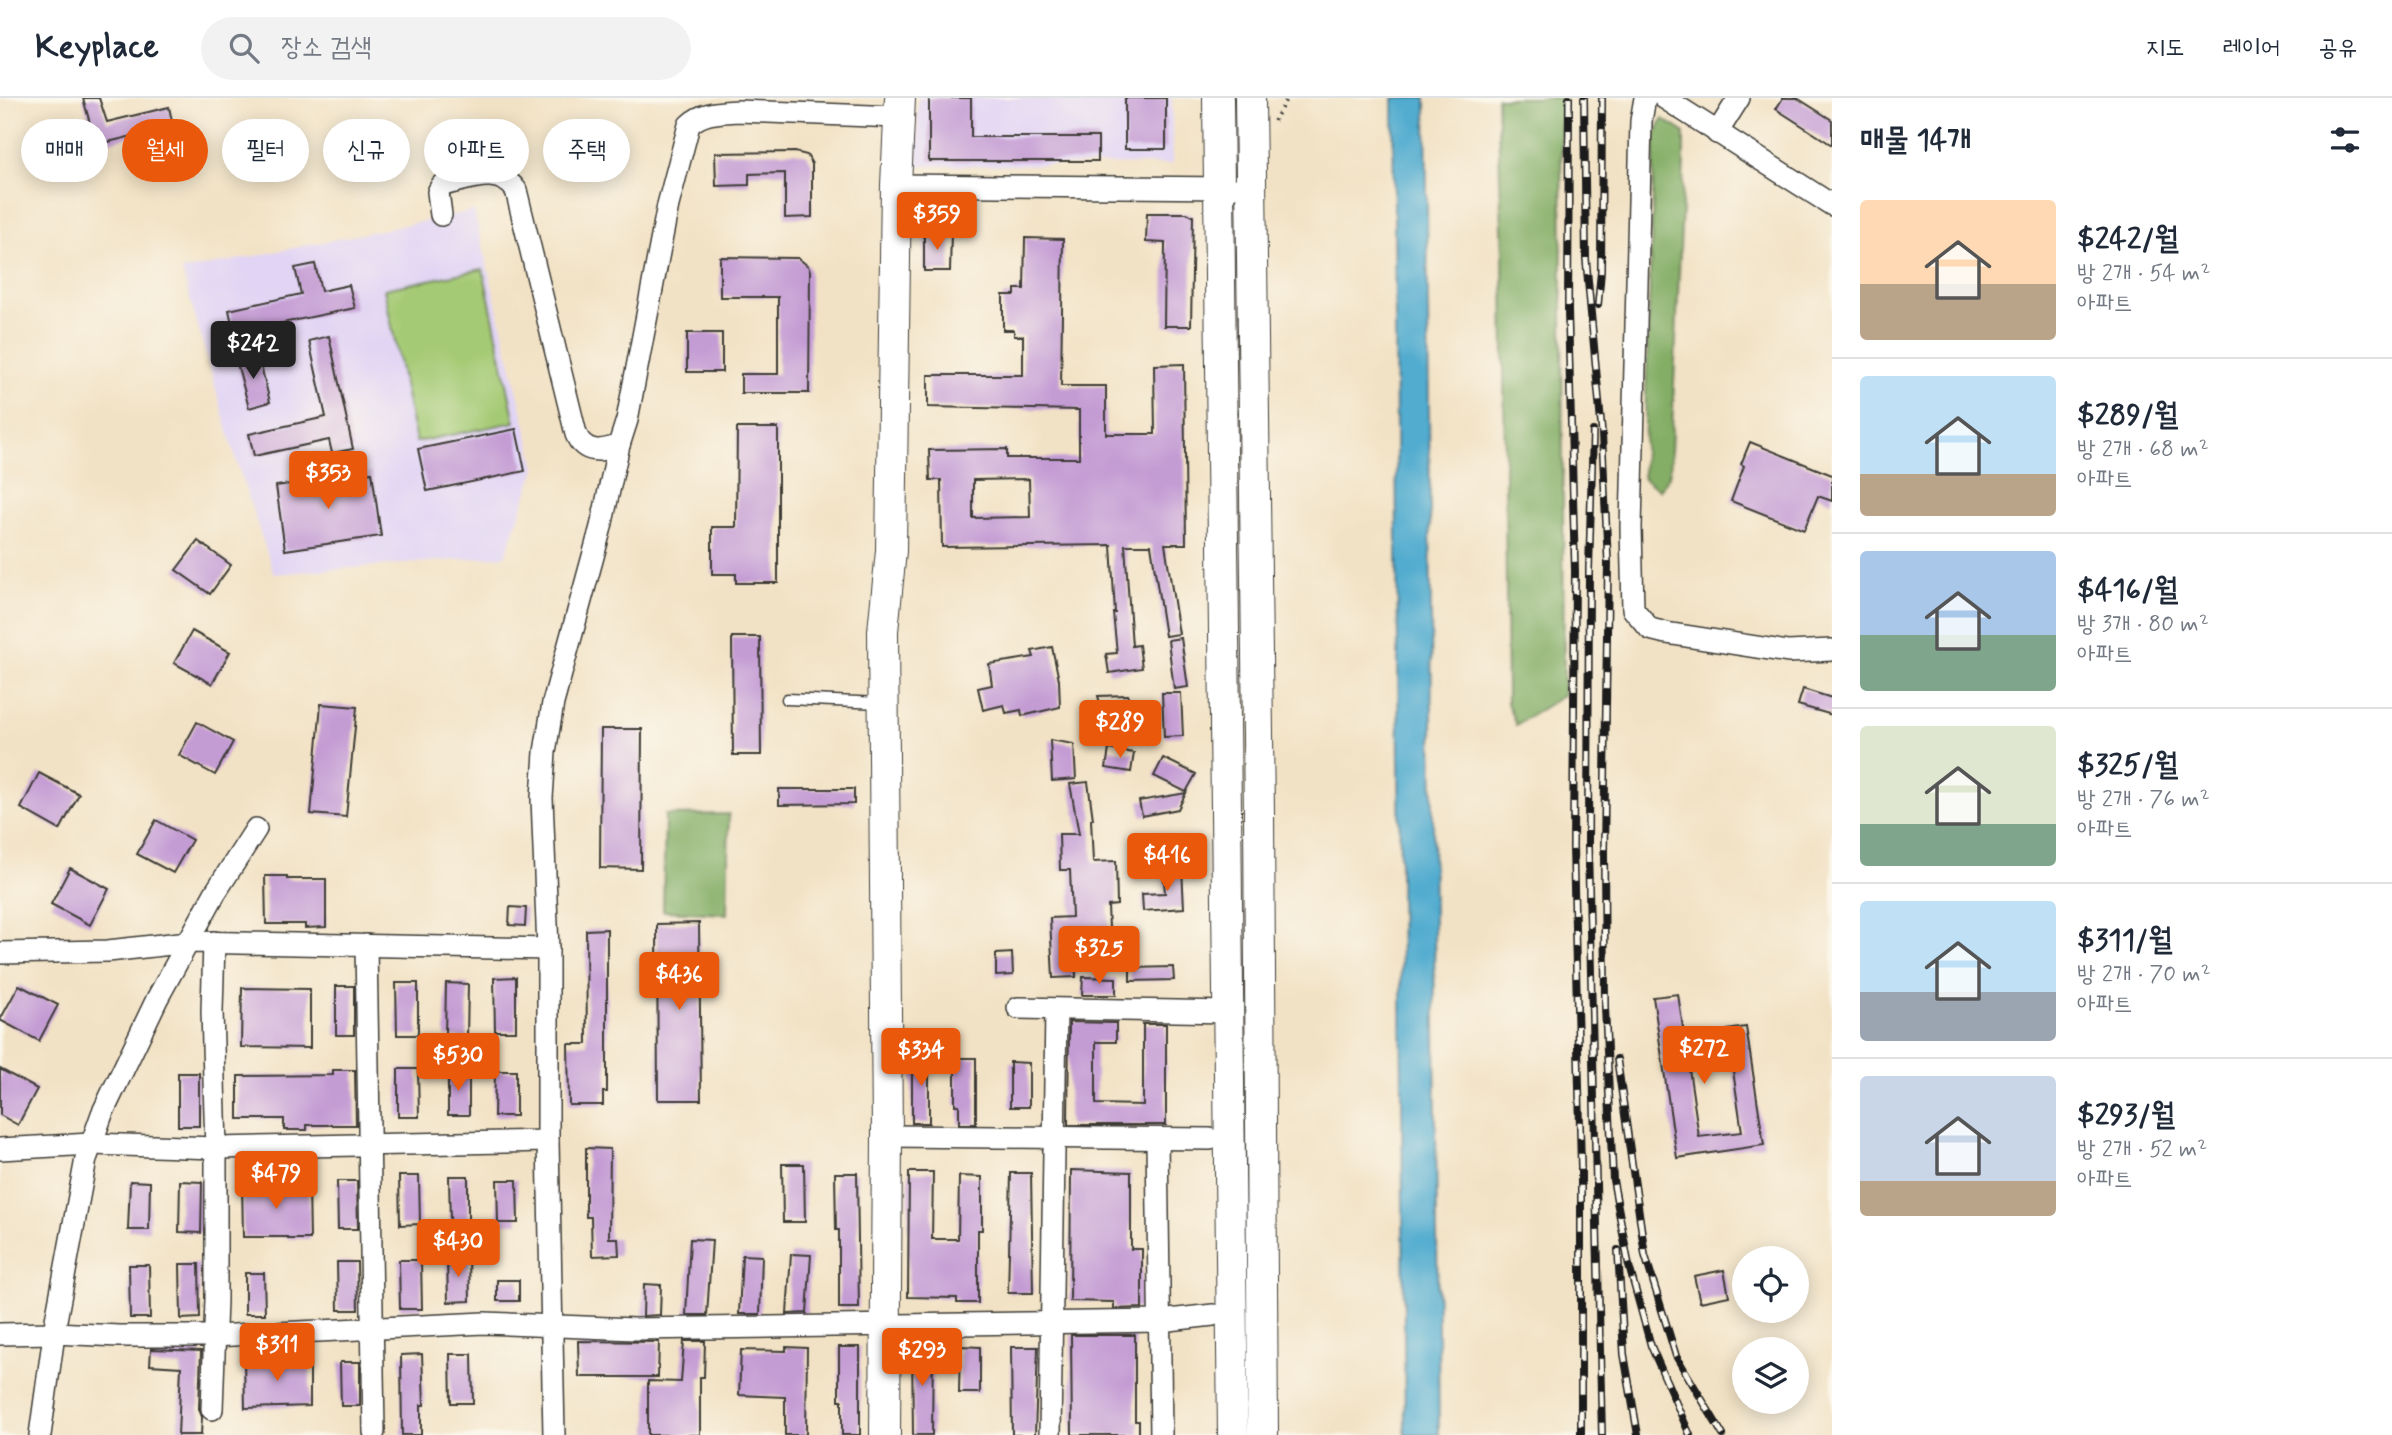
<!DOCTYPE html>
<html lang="ko">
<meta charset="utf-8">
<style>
body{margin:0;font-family:Mynerve,"Poor Story",sans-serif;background:#f2f2f3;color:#1f2937;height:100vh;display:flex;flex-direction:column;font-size:26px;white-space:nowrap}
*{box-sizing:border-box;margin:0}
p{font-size:23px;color:#747a83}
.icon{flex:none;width:38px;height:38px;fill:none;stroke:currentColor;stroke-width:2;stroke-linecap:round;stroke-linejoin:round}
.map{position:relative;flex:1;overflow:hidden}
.side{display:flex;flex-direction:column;background:#fff;width:560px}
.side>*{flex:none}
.guide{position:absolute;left:21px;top:21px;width:665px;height:63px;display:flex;gap:14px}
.fabs{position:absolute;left:1732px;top:1148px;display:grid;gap:14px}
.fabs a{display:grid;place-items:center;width:77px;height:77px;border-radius:50%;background:#fff;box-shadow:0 4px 18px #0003;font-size:35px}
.price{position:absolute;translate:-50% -60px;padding:0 16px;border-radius:7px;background:#ea580c;color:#fff;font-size:23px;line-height:46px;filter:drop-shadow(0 2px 4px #0008)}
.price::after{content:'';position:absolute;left:50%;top:42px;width:21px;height:16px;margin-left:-10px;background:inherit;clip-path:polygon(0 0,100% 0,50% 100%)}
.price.on{background:#222;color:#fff}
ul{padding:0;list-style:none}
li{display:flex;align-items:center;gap:21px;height:175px;padding:0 28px}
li+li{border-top:2px solid #e0e1e3}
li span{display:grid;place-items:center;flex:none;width:196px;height:140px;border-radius:7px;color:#555}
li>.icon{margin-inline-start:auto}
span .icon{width:84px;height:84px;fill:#fffc;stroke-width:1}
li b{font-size:30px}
h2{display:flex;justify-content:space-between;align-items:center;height:84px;padding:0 28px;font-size:30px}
.pill{padding:0 24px;border-radius:32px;background:#fff;box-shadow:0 4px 18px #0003;font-size:24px;line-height:63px}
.pill.on{background:#ea580c;color:#fff}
header{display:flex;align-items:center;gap:42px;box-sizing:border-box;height:98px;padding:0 35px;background:#fff;border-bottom:2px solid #e0e1e3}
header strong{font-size:33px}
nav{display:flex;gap:38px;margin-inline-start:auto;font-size:24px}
.search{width:490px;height:63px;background:#f2f2f3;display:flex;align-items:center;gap:18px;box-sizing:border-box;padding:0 24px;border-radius:38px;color:#747a83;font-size:26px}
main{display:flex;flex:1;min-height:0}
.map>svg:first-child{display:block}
.built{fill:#e1d4f4}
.green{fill:#a5ca74;stroke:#607348;stroke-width:2}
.forest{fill:#84ae66;stroke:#506541;stroke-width:2}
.water{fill:#51accf;stroke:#366476;stroke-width:2}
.building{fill:#c49cd4;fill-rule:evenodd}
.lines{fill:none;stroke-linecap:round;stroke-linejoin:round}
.lane-casing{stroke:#3c3a35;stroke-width:13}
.street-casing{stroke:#3c3a35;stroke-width:24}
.secondary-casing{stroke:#3c3a35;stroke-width:32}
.path{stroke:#3c3a35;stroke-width:3.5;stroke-dasharray:2 5;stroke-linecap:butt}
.lane{stroke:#fff;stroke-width:10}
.street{stroke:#fff;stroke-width:21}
.secondary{stroke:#fff;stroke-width:30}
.rail-casing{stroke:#1c1c1c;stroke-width:8}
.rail{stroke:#fbf7ec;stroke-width:5;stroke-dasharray:16;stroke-linecap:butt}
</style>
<header>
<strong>Keyplace</strong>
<div class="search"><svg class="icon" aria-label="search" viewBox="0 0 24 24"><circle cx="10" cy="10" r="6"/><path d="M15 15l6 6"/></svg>장소 검색</div>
<nav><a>지도</a><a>레이어</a><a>공유</a></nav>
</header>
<main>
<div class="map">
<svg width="1832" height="1337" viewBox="0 0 1832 1337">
<rect width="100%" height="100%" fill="#fbf7ec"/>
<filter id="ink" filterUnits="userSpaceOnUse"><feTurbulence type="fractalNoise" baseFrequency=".0143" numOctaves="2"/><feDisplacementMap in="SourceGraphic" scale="14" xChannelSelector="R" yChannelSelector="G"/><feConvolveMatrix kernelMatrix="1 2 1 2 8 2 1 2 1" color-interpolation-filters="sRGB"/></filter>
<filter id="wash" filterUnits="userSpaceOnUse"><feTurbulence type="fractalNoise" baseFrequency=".00686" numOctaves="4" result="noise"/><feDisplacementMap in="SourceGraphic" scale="28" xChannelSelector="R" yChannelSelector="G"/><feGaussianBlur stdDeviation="1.57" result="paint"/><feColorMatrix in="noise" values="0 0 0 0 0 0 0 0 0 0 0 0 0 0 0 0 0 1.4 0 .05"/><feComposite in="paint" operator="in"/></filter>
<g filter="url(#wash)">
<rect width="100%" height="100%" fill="#f2e2c5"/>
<g class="built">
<polygon points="918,0 1172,0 1172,66 917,68"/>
<polygon points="474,113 536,370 505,458 274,476 237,365 182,173"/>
</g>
<polygon class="green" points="483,171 515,324 416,344 384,191"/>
<g class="forest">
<polygon points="1497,0 1561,0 1564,597 1516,627 1507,605 1503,158"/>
<polygon points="1663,21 1684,34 1684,63 1670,376 1660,392 1643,380 1655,36"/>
<polygon points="729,716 727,816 663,813 665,717"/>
</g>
<polygon class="water" points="1393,0 1426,0 1439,1337 1405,1337"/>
<g id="blocks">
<g class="building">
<polygon points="83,0 99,0 107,24 169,9 173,28 96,47"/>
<polygon points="929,0 971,0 971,39 1098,39 1098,63 929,63"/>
<rect x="1125" y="0" width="41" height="51"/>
<polygon points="1783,0 1797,0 1832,22 1832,47 1776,11"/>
<polygon points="795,54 807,57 812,66 812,119 785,120 785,75 749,76 749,87 716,88 715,55"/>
<polygon points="1147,115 1187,115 1193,118 1191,228 1164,228 1165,145 1146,144"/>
<polygon points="924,134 951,135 950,173 924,173"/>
<path d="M1025,140L1063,141L1061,288H1106V336H1155L1154,267L1184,266L1186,446H1165L1179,536L1165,538L1151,447H1125L1132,548L1139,547L1142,570L1109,575L1106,556L1117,555L1113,515H1115L1111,447L942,449L941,382H930L929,352L1007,351V360H1079V312L928,309V277H1023V238H1014V232H1003V197H1015V191H1024ZM1029,381L1030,419L973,420V382Z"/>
<polygon points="720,159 798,160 808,168 810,173 809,295 741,295 741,276 778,276 778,199 720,199"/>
<polygon points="315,166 321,193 349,187 355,210 234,235 229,212 301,196 295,170"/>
<rect x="687" y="235" width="35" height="39"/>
<polygon points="329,238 353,351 332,355 329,342 254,358 249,336 326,319 309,243"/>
<polygon points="258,256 270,304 249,310 236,261"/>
<polygon points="737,330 778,330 778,485 736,485 736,476 712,476 712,429 736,429"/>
<polygon points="516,331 525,373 427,393 418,351"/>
<polygon points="1750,344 1832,377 1832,403 1818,398 1804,432 1731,403 1744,368 1741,366"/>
<polygon points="372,374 381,438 285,452 276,388"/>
<polygon points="198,443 231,467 210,496 176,472"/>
<polygon points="192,533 230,554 212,586 174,565"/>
<polygon points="732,539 760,539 761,657 733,657"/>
<polygon points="1181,540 1188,589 1174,591 1168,542"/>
<polygon points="1052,549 1059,582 1060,609 1022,618 1021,612 1006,615 1004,607 983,612 978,590 992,587 989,566 1034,559 1032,553"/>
<polygon points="1803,591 1832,600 1832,617 1798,607"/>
<polygon points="1162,595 1181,595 1183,638 1164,639"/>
<polygon points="1128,597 1134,618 1106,626 1098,598"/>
<polygon points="321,606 357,609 346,719 311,716"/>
<polygon points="197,624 233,644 215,677 179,657"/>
<polygon points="601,631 642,631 641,771 600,770"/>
<polygon points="1050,642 1074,646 1076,681 1052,683"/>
<polygon points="1109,651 1134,655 1131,674 1106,670"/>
<polygon points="1163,660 1196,676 1186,694 1154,678"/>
<polygon points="39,675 79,696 60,732 21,710"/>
<polygon points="1088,684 1093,721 1091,721 1093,764 1116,763 1117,807 1108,808 1110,852 1075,853 1076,879 1053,880 1050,820 1072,819 1070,772 1060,772 1059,736 1079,736 1070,686"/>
<polygon points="779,691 854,691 854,706 779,707"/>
<polygon points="1186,695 1178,711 1142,718 1139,703"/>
<polygon points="156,722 192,742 173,775 137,756"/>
<polygon points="70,770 109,791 90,827 51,806"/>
<polygon points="1182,770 1184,810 1143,813 1142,796 1165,795 1163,771"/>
<polygon points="265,778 287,778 287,781 326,781 326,829 305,830 305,826 266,826"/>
<polygon points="510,809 526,810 525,828 509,827"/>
<polygon points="699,825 701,1002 658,1002 657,826"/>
<polygon points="607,831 607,994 603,994 603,1007 569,1007 568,946 587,946 586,832"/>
<polygon points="1012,855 1013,877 996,878 996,856"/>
<polygon points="1173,869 1174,882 1130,883 1130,870"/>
<polygon points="516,879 516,933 495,933 494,880"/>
<polygon points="1083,879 1116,880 1116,897 1082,897"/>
<polygon points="396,885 418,885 418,937 397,937"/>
<polygon points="446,885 468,886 467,940 445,939"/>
<polygon points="19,887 58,907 39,943 0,922"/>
<rect x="336" y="888" width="18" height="49"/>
<polygon points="242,890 310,891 310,950 241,949"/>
<polygon points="1678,896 1699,1039 1742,1034 1727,932 1746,929 1764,1047 1677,1060 1653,899"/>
<polygon points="1069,924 1116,925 1116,944 1096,944 1096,1006 1143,1007 1143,926 1166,926 1166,1027 1068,1027"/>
<rect x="912" y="956" width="17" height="69"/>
<polygon points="955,960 976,960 976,1026 959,1026 959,1007 955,1007"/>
<polygon points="1010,964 1029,965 1029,1009 1010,1009"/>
<polygon points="0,971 37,991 18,1027 0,1017"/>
<polygon points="398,971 418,971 419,1019 398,1019"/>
<polygon points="333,972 355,972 356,1027 307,1027 307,1032 284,1032 284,1021 238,1021 238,978 333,977"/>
<rect x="448" y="973" width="21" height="44"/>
<polygon points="495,973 516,973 516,1018 494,1018"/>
<rect x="178" y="975" width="21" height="53"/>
<polygon points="586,1050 610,1051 609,1140 618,1140 619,1157 592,1158 591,1119 586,1119"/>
<polygon points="782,1066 804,1066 805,1124 783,1124"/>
<polygon points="1071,1072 1131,1074 1131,1151 1142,1151 1142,1210 1114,1211 1114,1204 1070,1203"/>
<polygon points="909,1074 933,1074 932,1141 958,1141 959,1078 982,1079 982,1132 978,1132 978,1205 957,1205 957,1200 908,1199"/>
<polygon points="835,1075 857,1075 859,1210 839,1210 839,1132 836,1132"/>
<polygon points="1011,1075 1031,1075 1033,1195 1008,1195"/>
<polygon points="399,1078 419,1078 420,1126 400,1127"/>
<polygon points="449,1078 468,1078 468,1125 450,1125"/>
<polygon points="497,1082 517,1082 518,1125 498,1125"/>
<polygon points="130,1083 150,1084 149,1132 128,1132"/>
<polygon points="180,1083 202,1084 201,1135 179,1134"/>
<polygon points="337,1083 357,1083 358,1131 338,1131"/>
<polygon points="264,1084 264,1087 309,1086 310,1141 288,1141 288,1139 243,1139 242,1085"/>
<polygon points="690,1141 712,1142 707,1217 686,1217"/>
<polygon points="791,1156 811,1157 807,1215 787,1216"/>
<polygon points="742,1157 762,1158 760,1216 739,1216"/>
<polygon points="469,1158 470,1203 448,1204 447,1159"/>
<polygon points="399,1162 421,1162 422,1211 400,1211"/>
<polygon points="337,1164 357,1164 358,1212 338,1212"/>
<polygon points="180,1166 199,1166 200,1220 181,1221"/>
<polygon points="129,1167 149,1167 150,1220 130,1220"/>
<polygon points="1724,1172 1729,1198 1700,1204 1694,1178"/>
<polygon points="245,1175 264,1175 265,1216 245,1216"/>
<rect x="497" y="1182" width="22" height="21"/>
<polygon points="644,1186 661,1187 660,1217 643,1218"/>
<polygon points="1071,1237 1135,1237 1135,1323 1139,1323 1139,1337 1072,1337"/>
<polygon points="578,1243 659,1244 658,1279 579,1279"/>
<polygon points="684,1243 705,1243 704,1279 700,1279 700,1337 648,1337 648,1283 681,1284"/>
<polygon points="912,1245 933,1245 932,1337 913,1337"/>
<polygon points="960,1248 980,1249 980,1295 959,1295"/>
<polygon points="786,1249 807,1250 806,1337 785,1337 785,1299 739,1297 741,1252 786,1253"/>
<polygon points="839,1249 860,1249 860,1337 842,1337 842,1302 839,1302"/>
<polygon points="1011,1249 1038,1249 1035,1337 1012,1337"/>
<polygon points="151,1251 201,1253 199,1311 202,1319 201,1337 178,1337 181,1269 150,1267"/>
<polygon points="422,1256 424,1307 421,1307 421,1337 402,1337 401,1257"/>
<polygon points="450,1256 472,1256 473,1305 451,1305"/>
<polygon points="244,1260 310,1261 310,1308 245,1310"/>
<polygon points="340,1264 360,1264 360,1308 341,1308"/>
</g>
</g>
</g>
<g filter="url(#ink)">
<use href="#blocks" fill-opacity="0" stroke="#3c3a35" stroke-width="2"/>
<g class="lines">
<g class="lane-casing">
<polyline id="lane" points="787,601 881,605"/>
</g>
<g class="street-casing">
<g id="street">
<polyline points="1645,0 1641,23 1631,430 1633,511 1650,531 1666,535 1788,554 1832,552"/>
<polyline points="1664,0 1832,107"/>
<polyline points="1717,35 1739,0"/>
<polyline points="896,87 1231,90"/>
<path d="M441,117L438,94L442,87C468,82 498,67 516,92L576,336C584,356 602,354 619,347L627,322L668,107L689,27C702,14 720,14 738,13L898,19"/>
<polyline points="366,847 374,1334"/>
<polyline points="0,855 108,853 189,844 548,851"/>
<polyline points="1018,910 1228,914"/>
<polyline points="887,1038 1210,1041"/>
<polyline points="1157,1041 1161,1337"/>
<polyline points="0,1051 91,1046 216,1050 548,1043"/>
<polyline points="0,1236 54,1235 119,1238 213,1238 484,1225 635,1231 1160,1223 1213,1217"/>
<polyline points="212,1311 216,1202 216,1050 212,913 214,844"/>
<polyline points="40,1337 56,1222 86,1061 102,1016 157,901 215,795 256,731"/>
<polyline points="554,1337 548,1043 548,851 542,700 545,654 553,605 601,429 619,347"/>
<polyline points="1050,1337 1056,911"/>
</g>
</g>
<g class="secondary-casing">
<g id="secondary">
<polyline points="1218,0 1233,1337"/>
<polyline points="1250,0 1259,716 1263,1337"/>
<polyline points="885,1337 887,1038 883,533 891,453 896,87 900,0"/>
</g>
</g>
<polyline class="path" points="1274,23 1287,0"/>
<use href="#lane" class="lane"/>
<use href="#street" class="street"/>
<use href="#secondary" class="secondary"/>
<g class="rail-casing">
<g id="rail">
<polyline points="1569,0 1568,213 1575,473 1573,749 1581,1069 1581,1337"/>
<polyline points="1584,0 1586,161 1602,336 1608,465 1604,755 1605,909 1613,1082 1629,1168 1651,1248 1690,1337"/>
<polyline points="1598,207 1601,173 1602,0"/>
<polyline points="1593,333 1589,471 1588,749 1602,1337"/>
<polyline points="1617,961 1645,1157 1676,1258 1723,1337"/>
<polyline points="1618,1152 1624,1256 1638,1337"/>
</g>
</g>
<use href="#rail" class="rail"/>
</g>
</g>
</svg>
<div class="fabs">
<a><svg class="icon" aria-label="locate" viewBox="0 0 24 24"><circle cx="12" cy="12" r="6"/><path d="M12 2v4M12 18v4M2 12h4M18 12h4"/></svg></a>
<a><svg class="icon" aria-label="layers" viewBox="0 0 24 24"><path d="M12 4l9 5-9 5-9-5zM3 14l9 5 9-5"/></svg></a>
</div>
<b class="price" style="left:937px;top:154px">$359</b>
<b class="price on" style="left:253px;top:283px">$242</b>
<b class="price" style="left:328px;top:413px">$353</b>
<b class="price" style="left:1120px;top:662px">$289</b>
<b class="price" style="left:1167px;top:795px">$416</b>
<b class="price" style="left:1099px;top:888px">$325</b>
<b class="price" style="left:679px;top:914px">$436</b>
<b class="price" style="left:1704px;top:988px">$272</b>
<b class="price" style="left:921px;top:990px">$334</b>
<b class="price" style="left:458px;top:995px">$530</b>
<b class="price" style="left:276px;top:1113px">$479</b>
<b class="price" style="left:458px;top:1181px">$430</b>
<b class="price" style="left:277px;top:1285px">$311</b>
<b class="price" style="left:922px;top:1290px">$293</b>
<div class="guide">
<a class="pill">매매</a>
<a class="pill on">월세</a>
<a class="pill">필터</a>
<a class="pill">신규</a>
<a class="pill">아파트</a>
<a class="pill">주택</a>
</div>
</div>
<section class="side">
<h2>매물 14개<svg class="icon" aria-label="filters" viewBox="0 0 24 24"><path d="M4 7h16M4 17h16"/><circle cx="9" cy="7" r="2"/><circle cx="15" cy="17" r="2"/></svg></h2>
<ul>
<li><span style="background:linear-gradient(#ffd9b3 60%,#b9a48a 0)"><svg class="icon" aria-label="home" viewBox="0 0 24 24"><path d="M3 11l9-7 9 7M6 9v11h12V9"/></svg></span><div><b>$242/월</b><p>방 2개 · 54 m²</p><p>아파트</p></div></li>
<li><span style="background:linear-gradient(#bfe0f5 70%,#b9a48a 0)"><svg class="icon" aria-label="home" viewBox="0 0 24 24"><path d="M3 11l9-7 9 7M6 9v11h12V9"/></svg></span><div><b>$289/월</b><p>방 2개 · 68 m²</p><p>아파트</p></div></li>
<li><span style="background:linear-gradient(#a9c7e8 60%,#7fa58c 0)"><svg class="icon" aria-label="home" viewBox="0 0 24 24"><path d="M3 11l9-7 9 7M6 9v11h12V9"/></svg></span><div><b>$416/월</b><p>방 3개 · 80 m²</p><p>아파트</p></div></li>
<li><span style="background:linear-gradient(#dfe7d0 70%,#7fa58c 0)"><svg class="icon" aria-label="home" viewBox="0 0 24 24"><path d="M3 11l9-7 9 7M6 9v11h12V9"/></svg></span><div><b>$325/월</b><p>방 2개 · 76 m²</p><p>아파트</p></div></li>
<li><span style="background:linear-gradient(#bfe0f5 65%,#9aa5b1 0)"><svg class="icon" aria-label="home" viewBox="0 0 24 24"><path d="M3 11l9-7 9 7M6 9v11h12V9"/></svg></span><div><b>$311/월</b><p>방 2개 · 70 m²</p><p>아파트</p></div></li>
<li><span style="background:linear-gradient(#c9d6e8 75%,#b9a48a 0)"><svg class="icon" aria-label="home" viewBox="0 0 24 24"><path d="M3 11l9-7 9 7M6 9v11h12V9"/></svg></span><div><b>$293/월</b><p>방 2개 · 52 m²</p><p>아파트</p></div></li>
</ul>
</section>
</main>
